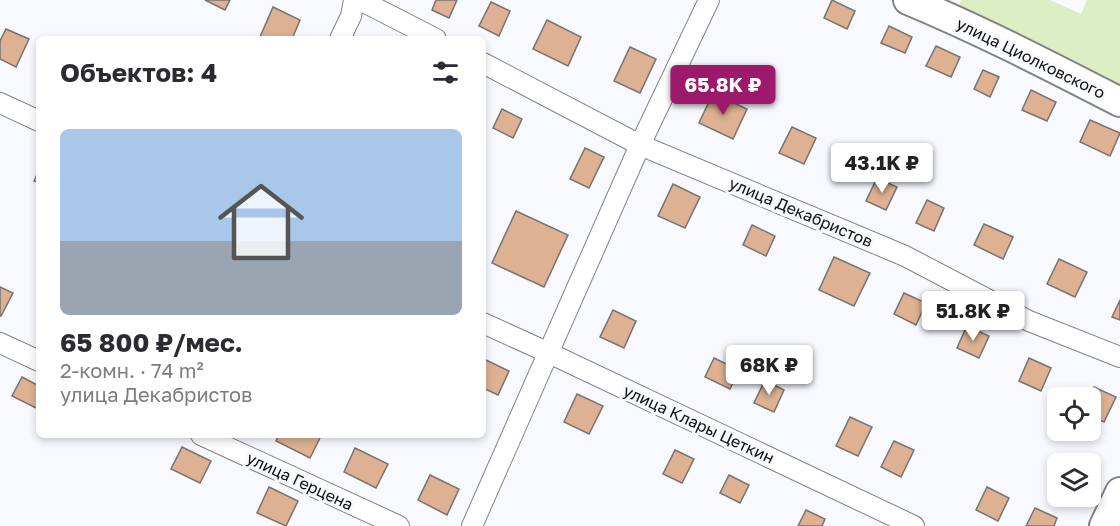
<!DOCTYPE html>
<html lang="ru">
<meta charset="utf-8">
<style>
body{margin:0;font-family:"Golos Text",sans-serif;background:#f2f2f3;color:#2b2b33;height:100vh;display:flex;flex-direction:column;font-size:22px;white-space:nowrap}
*{box-sizing:border-box;margin:0}
p{font-size:20px;color:#7c7c81}
.icon{flex:none;width:33px;height:33px;fill:none;stroke:currentColor;stroke-width:2;stroke-linecap:round;stroke-linejoin:round}
.map{position:relative;flex:1;overflow:hidden}
.drawer{position:absolute;left:36px;top:36px;width:450px;height:402px;display:flex;flex-direction:column;background:#fff;border-radius:9px;box-shadow:0 3px 9px #0003}
.drawer>*{flex:none}
.controls{position:absolute;left:1047px;top:387px;display:grid;gap:12px}
.controls a{display:grid;place-items:center;width:54px;height:54px;border-radius:9px;background:#fff;box-shadow:0 3px 9px #0003;font-size:30px}
.price{position:absolute;translate:-50% -51px;padding:0 14px;border-radius:6px;background:#fff;color:#222;font-size:20px;line-height:39px;filter:drop-shadow(0 2px 3px #0008)}
.price::after{content:'';position:absolute;left:50%;top:36px;width:18px;height:14px;margin-left:-9px;background:inherit;clip-path:polygon(0 0,100% 0,50% 100%)}
.price.on{background:#9d196b;color:#fff}
ul{padding:0;list-style:none}
li{display:grid;align-content:center;gap:12px;height:318px;padding:0 24px}
li+li{border-top:2px solid #e1e1e2}
li span{display:grid;place-items:center;height:186px;border-radius:9px;color:#555}
li>.icon{margin-inline-start:auto}
span .icon{width:108px;height:108px;fill:#fffc;stroke-width:1}
li b{font-size:26px}
h2{display:flex;justify-content:space-between;align-items:center;height:72px;padding:0 24px;font-size:26px}
.map>svg:first-child{display:block}
.green{fill:#deeec4}
.building{fill:#ddb192;stroke:#777370;stroke-width:1.5}
.lines{fill:none;stroke-linecap:round;stroke-linejoin:round}
.street-casing{stroke:#818387;stroke-width:22}
.secondary-casing{stroke:#818387;stroke-width:32}
.street{stroke:#fff;stroke-width:20}
.secondary{stroke:#fff;stroke-width:28}
.labels{text-anchor:middle;stroke-width:6;stroke-linejoin:round;paint-order:stroke}
.street-label{font-size:16px;fill:#0f0f11;stroke:#f7f9fe}
</style>
<div class="map">
<svg width="1120" height="526" viewBox="0 0 1120 526">
<rect width="100%" height="100%" fill="#f7f9fe"/>
<polygon class="green" points="961,0 1050,0 1081,14 1087,0 1120,0 1120,90 958,8"/>
<g class="building">
<polygon points="205,0 230,0 225,10"/>
<polygon points="436,0 457,0 449,18 432,10"/>
<polygon points="832,0 855,11 847,29 824,18"/>
<polygon points="491,2 510,11 499,36 479,26"/>
<polygon points="273,7 300,20 292,39 263,39 260,37"/>
<polygon points="547,20 581,37 568,66 533,49"/>
<polygon points="889,26 912,37 905,53 881,43"/>
<polygon points="6,29 29,39 16,67 0,59 0,41"/>
<polygon points="936,46 960,57 951,77 926,66"/>
<polygon points="630,47 656,59 640,93 614,81"/>
<polygon points="983,70 999,77 990,97 974,89"/>
<polygon points="1031,90 1056,102 1047,121 1022,110"/>
<polygon points="713,93 747,109 733,139 699,123"/>
<polygon points="502,109 522,119 513,138 493,128"/>
<polygon points="1090,120 1120,133 1110,156 1080,142"/>
<polygon points="792,127 816,138 804,164 779,153"/>
<polygon points="585,148 604,157 589,188 570,179"/>
<polygon points="39,170 39,183 34,181"/>
<polygon points="877,178 897,187 886,210 866,201"/>
<polygon points="673,184 700,197 685,228 658,216"/>
<polygon points="927,200 944,208 934,231 916,223"/>
<polygon points="516,211 568,235 544,287 492,263"/>
<polygon points="984,224 1013,237 1003,259 974,245"/>
<polygon points="752,225 775,236 766,256 743,245"/>
<polygon points="834,257 870,273 854,306 819,290"/>
<polygon points="1059,259 1087,272 1075,297 1047,284"/>
<polygon points="0,287 13,293 1,316 0,316"/>
<polygon points="904,293 926,303 916,325 894,314"/>
<polygon points="1120,300 1120,320 1112,317"/>
<polygon points="613,310 636,321 624,348 600,337"/>
<polygon points="967,326 989,336 979,358 957,348"/>
<polygon points="714,358 739,370 730,389 705,377"/>
<polygon points="1029,358 1051,368 1041,391 1019,381"/>
<polygon points="486,360 509,371 498,395 483,388 483,367"/>
<polygon points="22,377 39,386 38,409 12,396"/>
<polygon points="765,380 784,390 774,412 754,403"/>
<polygon points="1094,387 1116,397 1104,422 1090,416 1090,398 1089,398"/>
<polygon points="577,394 603,406 589,434 564,422"/>
<polygon points="850,417 872,427 858,456 836,446"/>
<polygon points="279,435 318,435 321,436 310,458 276,441"/>
<polygon points="894,441 914,450 901,477 881,467"/>
<polygon points="182,447 211,461 200,483 171,469"/>
<polygon points="355,448 388,464 376,488 344,472"/>
<polygon points="675,450 694,459 682,483 663,474"/>
<polygon points="430,475 459,489 447,515 418,500"/>
<polygon points="729,475 749,485 740,503 720,493"/>
<polygon points="269,487 298,501 286,526 257,513"/>
<polygon points="987,487 1009,498 998,521 976,510"/>
<polygon points="1035,508 1057,518 1054,526 1026,526"/>
<polygon points="806,510 825,519 822,526 798,526"/>
</g>
<g class="lines">
<g class="street-casing">
<g id="street">
<polyline points="360,0 436,39"/>
<polyline points="340,39 351,16 354,0"/>
<polyline points="483,63 640,145 905,256 1029,321 1120,357"/>
<polyline points="0,103 39,121"/>
<polyline points="483,323 549,353 914,526"/>
<polyline points="0,343 39,361"/>
<polyline points="201,435 399,526"/>
<polyline points="472,526 640,145 709,0"/>
</g>
</g>
<g class="secondary-casing">
<g id="secondary">
<path d="M908,0C980,30 1050,66 1120,102"/>
<polyline points="1104,526 1120,492"/>
</g>
</g>
<use href="#street" class="street"/>
<use href="#secondary" class="secondary"/>
</g>
<g class="labels">
<g class="street-label">
<text transform="translate(1031 58) rotate(26)" y="6">улица Циолковского</text>
<text transform="translate(801 212) rotate(23)" y="6">улица Декабристов</text>
<text transform="translate(699 424) rotate(25)" y="6">улица Клары Цеткин</text>
<text transform="translate(300 481) rotate(25)" y="6">улица Герцена</text>
</g>
</g>
</svg>
<div class="controls">
<a><svg class="icon" aria-label="locate" viewBox="0 0 24 24"><circle cx="12" cy="12" r="6"/><path d="M12 2v4M12 18v4M2 12h4M18 12h4"/></svg></a>
<a><svg class="icon" aria-label="layers" viewBox="0 0 24 24"><path d="M12 4l9 5-9 5-9-5zM3 14l9 5 9-5"/></svg></a>
</div>
<b class="price on" style="left:723px;top:116px">65.8K ₽</b>
<b class="price" style="left:882px;top:194px">43.1K ₽</b>
<b class="price" style="left:973px;top:342px">51.8K ₽</b>
<b class="price" style="left:769px;top:396px">68K ₽</b>
<section class="drawer">
<h2>Объектов: 4<svg class="icon" aria-label="filters" viewBox="0 0 24 24"><path d="M4 7h16M4 17h16"/><circle cx="9" cy="7" r="2"/><circle cx="15" cy="17" r="2"/></svg></h2>
<ul>
<li><span style="background:linear-gradient(#a9c7e8 60%,#9aa5b1 0)"><svg class="icon" aria-label="home" viewBox="0 0 24 24"><path d="M3 11l9-7 9 7M6 9v11h12V9"/></svg></span><div><b>65 800 ₽/мес.</b><p>2-комн. · 74 m²</p><p>улица Декабристов</p></div></li>
</ul>
</section>
</div>
